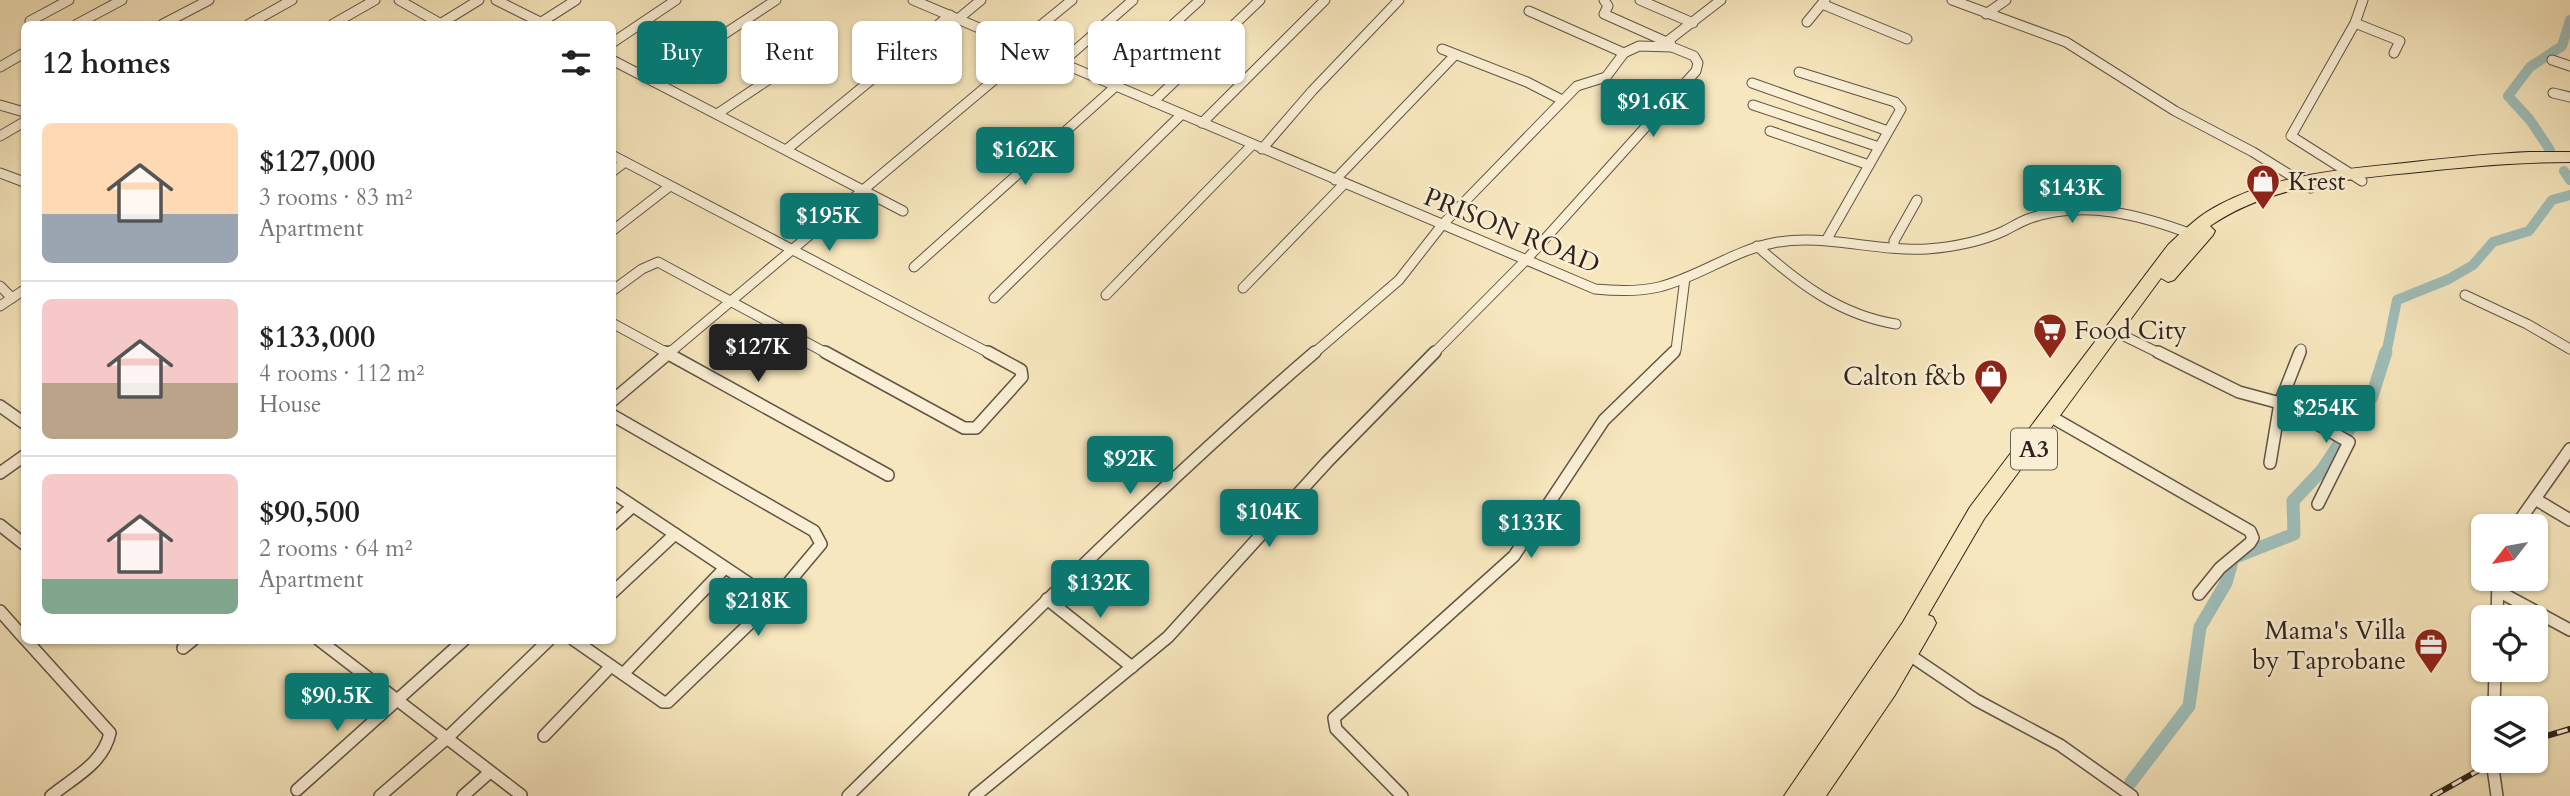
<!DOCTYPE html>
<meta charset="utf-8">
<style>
body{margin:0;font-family:Cardo,serif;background:#f6f6f6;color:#202124;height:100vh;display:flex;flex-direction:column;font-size:26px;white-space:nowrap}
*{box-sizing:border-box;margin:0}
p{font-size:23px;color:#757577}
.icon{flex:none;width:38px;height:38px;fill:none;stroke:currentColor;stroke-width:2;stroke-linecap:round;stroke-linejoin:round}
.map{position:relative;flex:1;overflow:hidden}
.details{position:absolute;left:21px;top:21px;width:595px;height:623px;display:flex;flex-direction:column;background:#fff;border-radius:10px;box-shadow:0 2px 5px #0004}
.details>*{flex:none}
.guide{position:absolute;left:637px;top:21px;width:665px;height:63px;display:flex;gap:14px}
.needle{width:46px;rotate:239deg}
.fabs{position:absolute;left:2471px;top:514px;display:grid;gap:14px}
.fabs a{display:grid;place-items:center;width:77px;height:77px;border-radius:10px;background:#fff;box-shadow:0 2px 5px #0004;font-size:35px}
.price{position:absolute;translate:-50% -60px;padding:0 16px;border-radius:7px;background:#0f766e;color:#fff;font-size:23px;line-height:46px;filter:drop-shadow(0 2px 4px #0008)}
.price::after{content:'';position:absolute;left:50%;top:42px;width:21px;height:16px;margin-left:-10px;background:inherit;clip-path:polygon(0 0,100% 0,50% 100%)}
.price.active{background:#222;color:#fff}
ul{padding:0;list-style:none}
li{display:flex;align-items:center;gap:21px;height:175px;padding:0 21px}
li+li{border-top:2px solid #e0e0e0}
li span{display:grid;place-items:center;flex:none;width:196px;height:140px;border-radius:10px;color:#555}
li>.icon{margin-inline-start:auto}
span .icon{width:84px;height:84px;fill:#fffc;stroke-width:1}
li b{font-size:30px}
h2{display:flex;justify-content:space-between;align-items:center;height:84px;padding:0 21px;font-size:30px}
.pill{padding:0 24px;border-radius:10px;background:#fff;box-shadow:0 2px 5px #0004;font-size:24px;line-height:63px}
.pill.active{background:#0f766e;color:#fff}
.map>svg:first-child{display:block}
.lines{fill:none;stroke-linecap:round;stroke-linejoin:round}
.canal-far1{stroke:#9fbeb9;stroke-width:10}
.canal{stroke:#9fbeb9;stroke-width:13}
.minor-far1-casing{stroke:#605444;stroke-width:11}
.minor-casing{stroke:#605444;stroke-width:14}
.trunk-casing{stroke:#2e231c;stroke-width:2}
.minor-far1{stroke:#faefd5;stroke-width:9}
.minor{stroke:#faefd5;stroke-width:11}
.trunk{fill:#f7e7be;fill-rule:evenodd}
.rail-casing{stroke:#2e231c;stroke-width:6}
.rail{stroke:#faefd5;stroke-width:3.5;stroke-dasharray:11;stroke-linecap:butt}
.labels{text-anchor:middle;stroke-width:5;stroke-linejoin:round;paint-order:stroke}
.shield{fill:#faefd5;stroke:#6b6054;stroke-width:2}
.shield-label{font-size:24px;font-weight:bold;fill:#2e231c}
.poi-label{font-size:26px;fill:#2e231c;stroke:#faefd5;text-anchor:start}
.street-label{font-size:26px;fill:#2e231c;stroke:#faefd5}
</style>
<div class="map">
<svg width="2570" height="796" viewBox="0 0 2570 796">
<rect width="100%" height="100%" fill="#f7e7be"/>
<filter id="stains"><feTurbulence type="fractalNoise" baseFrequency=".00286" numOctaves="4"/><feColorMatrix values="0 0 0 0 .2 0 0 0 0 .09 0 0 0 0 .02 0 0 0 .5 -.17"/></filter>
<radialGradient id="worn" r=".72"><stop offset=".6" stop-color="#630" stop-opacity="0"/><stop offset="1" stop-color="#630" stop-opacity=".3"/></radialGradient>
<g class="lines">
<g class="canal-far1">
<polyline points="2550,150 2530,120 2508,96 2530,67 2562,46 2570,20"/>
<polyline points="2564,171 2570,180"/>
<polyline points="2386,354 2397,300 2449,279 2473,265 2493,242 2529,231 2552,200 2570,195"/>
</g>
<g class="canal">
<polyline points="2348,431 2372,396 2386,352"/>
<polyline points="2131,782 2189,706 2200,627 2226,583 2233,558 2294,534 2293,501 2322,470 2340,443"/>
</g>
<g class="minor-far1-casing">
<g id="minor-far1">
<polyline points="399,0 441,24"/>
<polyline points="496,0 544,24"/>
<path d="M913,0L1595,289C1616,291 1638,292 1659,287C1699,277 1732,251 1773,243C1824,233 1875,252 1927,249C1953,247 1980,242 2004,231C2012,227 2020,222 2028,219C2084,199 2141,215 2194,235"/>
<polyline points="1604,0 1608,6 1604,14 1669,43"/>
<polyline points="1640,0 1693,23"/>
<polyline points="1952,0 2066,42 2175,111 2253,152 2311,188"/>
<polyline points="1822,4 1907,39"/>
<polyline points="1529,11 1624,53"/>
<polyline points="1986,14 2006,0"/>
<polyline points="958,19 981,0"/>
<polyline points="30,21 69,0"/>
<polyline points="1807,22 1825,0"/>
<polyline points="540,23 576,0"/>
<polyline points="2355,23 2400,41 2394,53"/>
<polyline points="77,24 122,0"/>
<polyline points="163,24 209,0"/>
<polyline points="249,24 292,0"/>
<polyline points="333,24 375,0"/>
<polyline points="440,24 479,0"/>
<polyline points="612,43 676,0"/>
<polyline points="1018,44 1072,0"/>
<polyline points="1442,49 1527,82 1562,100"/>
<polyline points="612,60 903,211"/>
<polyline points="2552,60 2570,66"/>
<polyline points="1062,62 1133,0"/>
<polyline points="0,67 24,53"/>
<polyline points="1799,72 1895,102 1901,109 1827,239"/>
<polyline points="653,81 776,0"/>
<polyline points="1109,83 1200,0"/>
<polyline points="1752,83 1888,131"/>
<polyline points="2553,93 2570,97"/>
<polyline points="1153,102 1260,0"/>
<polyline points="0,105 24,112"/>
<polyline points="1753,105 1879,147"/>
<polyline points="717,114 771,78"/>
<polyline points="1202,123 1325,0"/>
<polyline points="1770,131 1869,165"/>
<polyline points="0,136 24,122"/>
<polyline points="1262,149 1312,91 1399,0"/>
<polyline points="786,150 950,15"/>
<polyline points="612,155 991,354"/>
<polyline points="612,172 625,162"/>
<polyline points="0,173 24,182"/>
<polyline points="1335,180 1455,55"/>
<polyline points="2362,181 2291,136 2355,23 2363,0"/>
<polyline points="612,231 670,186"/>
<path d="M1757,246C1798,283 1840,315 1896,324"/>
<polyline points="1894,247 1894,241 1917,200"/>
<polyline points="914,267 1116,86"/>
<polyline points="0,286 12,298"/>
<polyline points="1243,288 1344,184"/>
<polyline points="612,291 642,269 658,262 828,354"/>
<polyline points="1106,295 1252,145"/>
<polyline points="2465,295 2527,324 2570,349"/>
<polyline points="994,298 1182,114"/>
<polyline points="0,306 24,290"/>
<polyline points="612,323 669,354"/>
<polyline points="2122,335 2161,354"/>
<polyline points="668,354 1031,49"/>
<polyline points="1313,354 1399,280 1442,225 1577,86 1606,77 1624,53 1639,46 1672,47"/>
<polyline points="1433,354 1525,261 1696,71 1698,63 1694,56 1672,47 1669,40 1721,0"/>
<polyline points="1672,354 1676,350 1685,278"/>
<polyline points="2299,354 2301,349"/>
</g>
</g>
<g class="minor-casing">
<g id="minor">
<polyline points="665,352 888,475"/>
<polyline points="825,352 964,428 976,428 1022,377 1021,370 988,352"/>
<polyline points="2158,352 2239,392 2280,403 2270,463"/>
<polyline points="2300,352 2280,403 2349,442 2318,504"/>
<polyline points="612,401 670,352"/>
<polyline points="0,406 24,423"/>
<polyline points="2055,419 2250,531 2253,538 2250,543 2220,568 2199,594"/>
<polyline points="0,473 24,456"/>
<polyline points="612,492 774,600"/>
<polyline points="2535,499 2570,520"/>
<polyline points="0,525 24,544"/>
<polyline points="612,525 632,507"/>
<polyline points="2515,527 2570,449"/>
<polyline points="2498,591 2570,630"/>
<polyline points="612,593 675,534"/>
<polyline points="1047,599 1132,667"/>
<polyline points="0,611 24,638"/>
<polyline points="2497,618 2498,579"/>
<path d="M26,640L110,733C103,764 74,777 51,796"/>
<polyline points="319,640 521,795"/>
<polyline points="574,640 663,702 668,702 774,600 821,544 814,531 612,415"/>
<polyline points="183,648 193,640"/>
<polyline points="1908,654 1976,700 2060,745 2132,796"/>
<polyline points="623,674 725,568"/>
<polyline points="2494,709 2495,670"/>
<polyline points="544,736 611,666"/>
<polyline points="2492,761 2497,796"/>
<polyline points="297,790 464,640"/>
<polyline points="380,796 446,739 549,640"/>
<polyline points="463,796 490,772"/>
<path d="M848,796C1001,646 1152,492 1315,352"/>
<polyline points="975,796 1168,637 1327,462 1435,352"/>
<polyline points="1402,796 1336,729 1334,718 1514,556 1604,420 1674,352"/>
</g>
</g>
<g class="trunk-casing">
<path id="trunk" d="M2529,152H2570V162C2516,162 2463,167 2409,173C2339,180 2269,186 2210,226L2215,231L2213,235L2174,280L2168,282L2161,278L1984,519L1928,615L1933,617L1936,623L1933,629L1895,695L1826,796H1784L1903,622L1970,507L2168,245C2184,230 2199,215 2219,205C2272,176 2335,170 2395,164C2440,159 2484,154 2529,152Z"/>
</g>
<use href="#minor-far1" class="minor-far1"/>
<use href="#minor" class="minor"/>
<use href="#trunk" class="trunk"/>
<g class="rail-casing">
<g id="rail">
<polyline points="2536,739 2570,729"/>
<polyline points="2433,796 2495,761"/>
</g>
</g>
<use href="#rail" class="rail"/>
</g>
<defs>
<g id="shop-pin" transform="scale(1.75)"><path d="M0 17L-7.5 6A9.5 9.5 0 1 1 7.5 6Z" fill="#8f2418" stroke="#faefd5"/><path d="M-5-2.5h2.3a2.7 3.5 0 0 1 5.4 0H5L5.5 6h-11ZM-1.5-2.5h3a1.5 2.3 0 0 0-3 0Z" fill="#fff"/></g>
<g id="supermarket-pin" transform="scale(1.75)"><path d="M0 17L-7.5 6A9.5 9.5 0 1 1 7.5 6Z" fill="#8f2418" stroke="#faefd5"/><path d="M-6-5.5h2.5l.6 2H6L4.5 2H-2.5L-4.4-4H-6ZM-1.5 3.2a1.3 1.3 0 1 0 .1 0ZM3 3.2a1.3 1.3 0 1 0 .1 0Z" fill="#fff"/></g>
<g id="office-pin" transform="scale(1.75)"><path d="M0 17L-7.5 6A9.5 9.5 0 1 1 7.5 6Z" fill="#8f2418" stroke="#faefd5"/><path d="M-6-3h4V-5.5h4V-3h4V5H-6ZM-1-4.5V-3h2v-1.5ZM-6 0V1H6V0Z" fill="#fff"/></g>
</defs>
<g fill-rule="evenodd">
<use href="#shop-pin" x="2263" y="181"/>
<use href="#supermarket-pin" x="2050" y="330"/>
<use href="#shop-pin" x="1991" y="376"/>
<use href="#office-pin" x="2431" y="645"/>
</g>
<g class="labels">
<rect class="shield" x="2011" y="428.5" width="46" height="41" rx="5"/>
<g class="shield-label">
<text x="2034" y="457">A3</text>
</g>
<g class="poi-label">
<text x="2288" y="190">Krest</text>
<text x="2074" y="339">Food City</text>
<text x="1966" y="385" text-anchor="end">Calton f&amp;b</text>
<text x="2406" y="639" text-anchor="end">Mama's Villa<tspan x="2406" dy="30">by Taprobane</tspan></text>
</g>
<g class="street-label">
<text transform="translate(1512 230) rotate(22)" y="9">PRISON ROAD</text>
</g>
</g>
<rect width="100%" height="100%" filter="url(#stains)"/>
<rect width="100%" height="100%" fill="url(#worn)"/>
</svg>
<div class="fabs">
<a><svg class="needle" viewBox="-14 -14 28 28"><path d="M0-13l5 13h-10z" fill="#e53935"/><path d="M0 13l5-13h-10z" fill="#757577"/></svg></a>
<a><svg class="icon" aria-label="locate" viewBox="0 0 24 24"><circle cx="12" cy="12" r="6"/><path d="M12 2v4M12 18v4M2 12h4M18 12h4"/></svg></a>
<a><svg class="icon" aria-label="layers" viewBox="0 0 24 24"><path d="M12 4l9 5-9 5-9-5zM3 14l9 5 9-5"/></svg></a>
</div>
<b class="price" style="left:1653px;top:139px">$91.6K</b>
<b class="price" style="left:1025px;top:187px">$162K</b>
<b class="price" style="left:2072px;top:225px">$143K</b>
<b class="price" style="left:829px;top:253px">$195K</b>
<b class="price active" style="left:758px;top:384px">$127K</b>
<b class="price" style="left:2326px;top:445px">$254K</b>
<b class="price" style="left:1130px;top:496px">$92K</b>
<b class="price" style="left:1269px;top:549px">$104K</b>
<b class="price" style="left:1531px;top:560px">$133K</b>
<b class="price" style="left:1100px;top:620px">$132K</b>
<b class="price" style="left:758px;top:638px">$218K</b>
<b class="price" style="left:337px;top:733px">$90.5K</b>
<div class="guide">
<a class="pill active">Buy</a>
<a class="pill">Rent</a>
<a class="pill">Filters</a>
<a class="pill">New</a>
<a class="pill">Apartment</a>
</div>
<section class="details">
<h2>12 homes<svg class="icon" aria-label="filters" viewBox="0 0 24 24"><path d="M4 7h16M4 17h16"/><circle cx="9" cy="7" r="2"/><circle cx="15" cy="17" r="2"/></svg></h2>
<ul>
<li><span style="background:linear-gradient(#ffd9b3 65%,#9aa5b1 0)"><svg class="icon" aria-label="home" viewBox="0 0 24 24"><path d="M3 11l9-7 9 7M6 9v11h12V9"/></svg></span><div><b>$127,000</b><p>3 rooms · 83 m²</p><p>Apartment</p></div></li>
<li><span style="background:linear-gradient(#f6c9c9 60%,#b9a48a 0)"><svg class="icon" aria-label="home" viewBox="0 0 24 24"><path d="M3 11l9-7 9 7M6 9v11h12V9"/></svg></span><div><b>$133,000</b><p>4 rooms · 112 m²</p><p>House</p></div></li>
<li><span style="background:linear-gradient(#f6c9c9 75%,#7fa58c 0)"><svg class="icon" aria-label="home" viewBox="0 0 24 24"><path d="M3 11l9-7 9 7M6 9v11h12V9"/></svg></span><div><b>$90,500</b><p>2 rooms · 64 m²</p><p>Apartment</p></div></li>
</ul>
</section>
</div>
